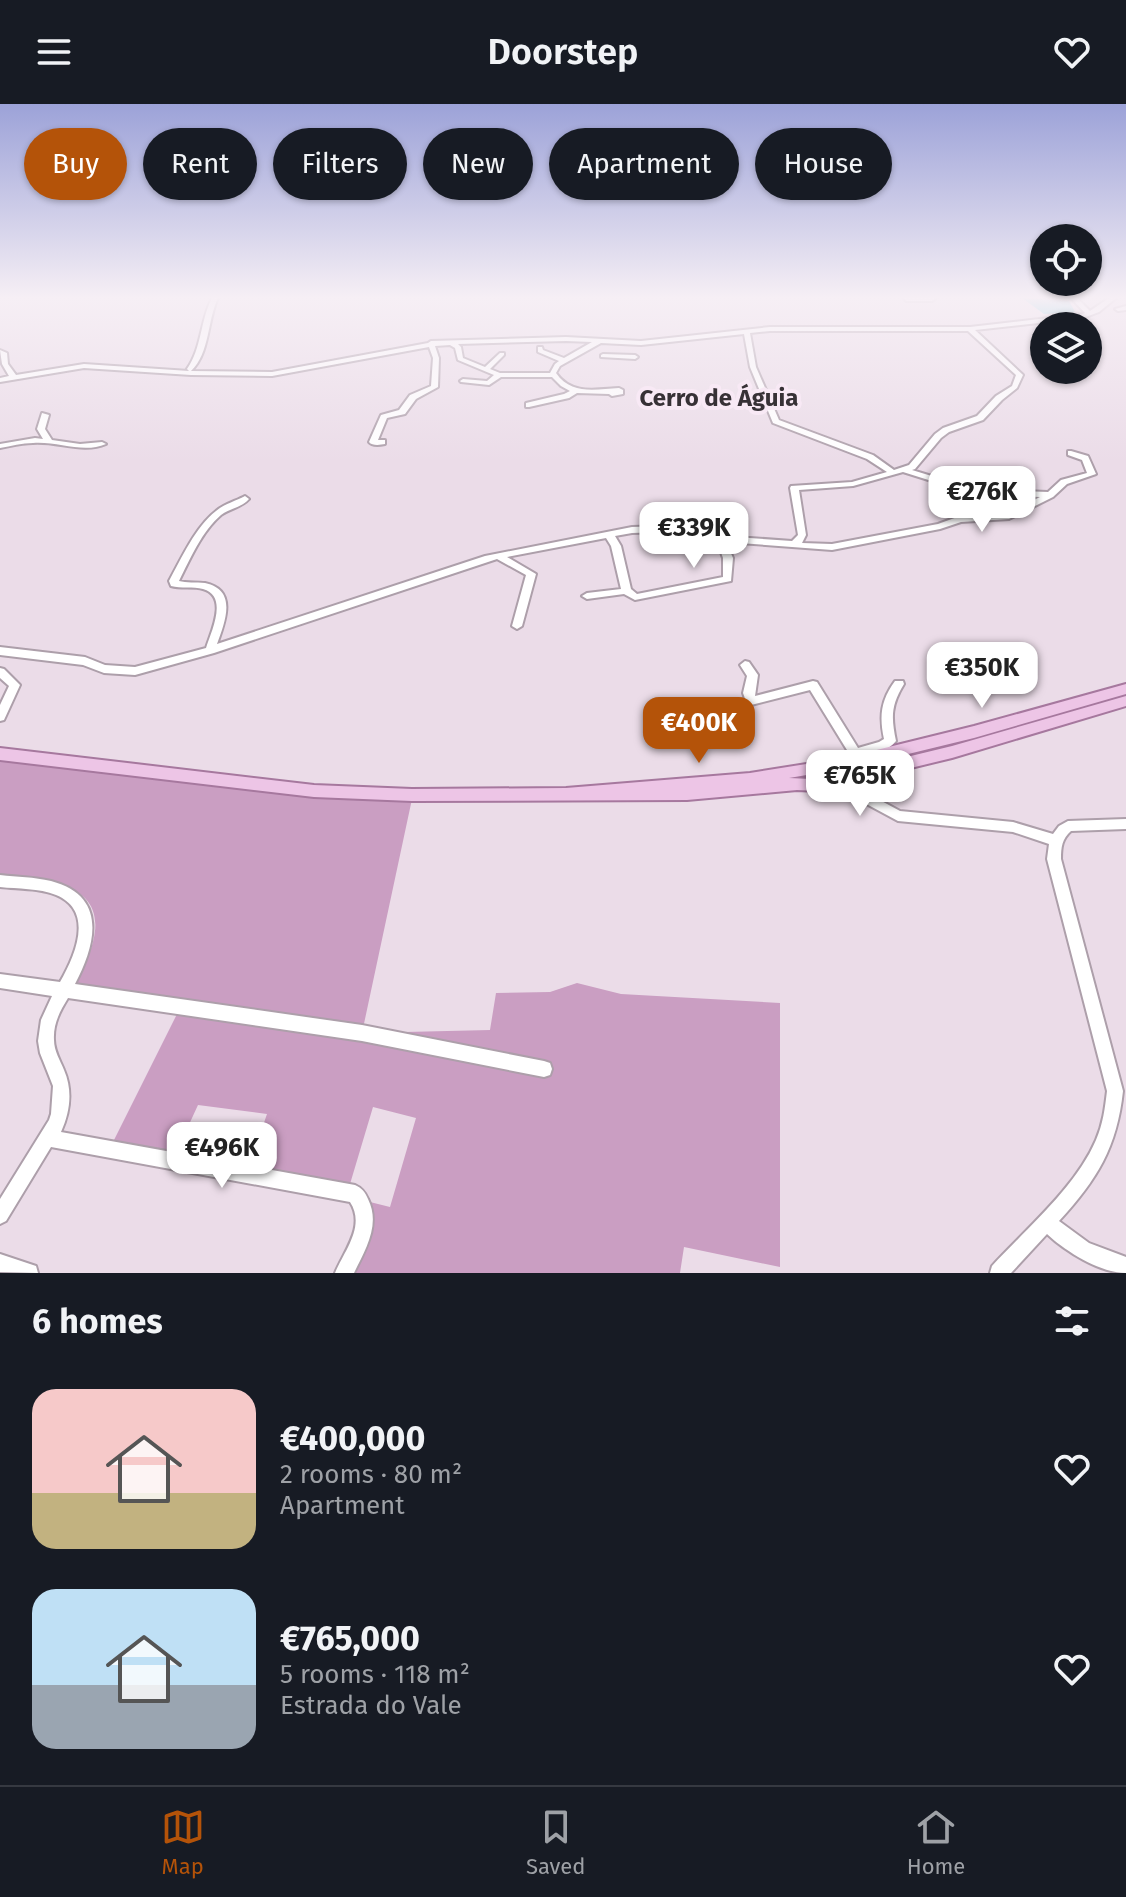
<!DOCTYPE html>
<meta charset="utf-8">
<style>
body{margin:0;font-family:"Fira Sans",sans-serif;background:#20242c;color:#f1f3f6;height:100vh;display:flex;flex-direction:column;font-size:30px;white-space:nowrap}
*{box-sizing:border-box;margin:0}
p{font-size:26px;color:#9ea1a6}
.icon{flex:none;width:44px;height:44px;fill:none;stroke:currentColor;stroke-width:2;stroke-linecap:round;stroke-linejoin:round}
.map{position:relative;height:1169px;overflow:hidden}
.side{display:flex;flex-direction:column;background:#171b24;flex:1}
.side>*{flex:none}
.hud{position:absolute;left:24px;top:24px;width:1078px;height:72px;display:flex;gap:16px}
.buttons{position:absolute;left:1030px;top:120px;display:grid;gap:16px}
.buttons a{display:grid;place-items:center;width:72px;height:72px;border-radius:50%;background:#171b24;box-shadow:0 2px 6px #0004;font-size:40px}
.price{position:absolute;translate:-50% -68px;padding:0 18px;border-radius:16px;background:#fff;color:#222;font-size:26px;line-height:52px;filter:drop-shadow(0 2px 4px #0008)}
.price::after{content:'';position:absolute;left:50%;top:48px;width:24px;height:18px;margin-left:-12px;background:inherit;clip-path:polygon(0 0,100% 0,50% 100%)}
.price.active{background:#b45309;color:#fff}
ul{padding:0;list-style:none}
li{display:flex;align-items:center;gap:24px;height:200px;padding:0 32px}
li span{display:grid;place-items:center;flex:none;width:224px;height:160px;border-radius:24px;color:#555}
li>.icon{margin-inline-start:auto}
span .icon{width:96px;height:96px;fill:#fffc;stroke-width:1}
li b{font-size:34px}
h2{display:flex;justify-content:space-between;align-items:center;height:96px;padding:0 32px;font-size:34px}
.tag{padding:0 28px;border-radius:36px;background:#171b24;box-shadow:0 2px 6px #0004;font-size:28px;line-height:72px}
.tag.active{background:#b45309;color:#fff}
header{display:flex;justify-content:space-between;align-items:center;height:104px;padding:0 32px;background:#171b24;font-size:36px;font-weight:600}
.tabs{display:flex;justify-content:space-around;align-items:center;height:112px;border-top:2px solid #363941;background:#171b24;font-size:22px;color:#9ea1a6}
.tabs a{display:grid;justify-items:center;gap:4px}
.tabs .active{color:#b45309}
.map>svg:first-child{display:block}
.green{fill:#ca9ec2}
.building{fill:#51cbdc}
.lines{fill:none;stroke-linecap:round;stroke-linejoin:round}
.minor-casing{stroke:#ad9faa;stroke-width:4}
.major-casing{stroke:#a6789e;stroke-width:4}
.minor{fill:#fff;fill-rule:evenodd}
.major{fill:#edc5e6;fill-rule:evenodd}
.labels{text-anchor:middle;stroke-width:8;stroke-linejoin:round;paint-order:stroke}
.far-neighbourhood-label{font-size:24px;font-weight:bold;fill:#373136;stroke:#f8e9f5}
</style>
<header><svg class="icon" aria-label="menu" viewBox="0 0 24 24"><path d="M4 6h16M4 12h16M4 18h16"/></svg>Doorstep<svg class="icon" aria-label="heart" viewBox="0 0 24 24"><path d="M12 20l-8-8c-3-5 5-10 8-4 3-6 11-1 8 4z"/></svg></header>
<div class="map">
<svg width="1126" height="1169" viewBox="0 0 1126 1169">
<rect width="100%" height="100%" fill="#ebdce8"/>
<path class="green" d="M0,655L412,695L362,929L490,926L496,889L550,888L577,879L621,890L780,899V1163L684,1143L680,1169H348L366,1097L390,1103L416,1014L373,1003L350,1080L248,1065L267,1010L198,1001L174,1053L111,1042L182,900L74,884C80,869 89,853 93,838C109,776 41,776 0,770Z"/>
<polygon class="building" points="1022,194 1069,197 1075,208 1044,210"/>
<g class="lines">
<g class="minor-casing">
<g id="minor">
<path d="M212,194H218C207,217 210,249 191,267L272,268L428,239L431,237L566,233L641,237L770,223H970L1082,210L1085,209L1071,194H1077L1090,207L1109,194H1116L1099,208L1083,214L975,226L1022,270L1023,271L1017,284L1002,296L983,316L949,328L941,334L915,365L912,366L974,385L1048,388L1061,376L1087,369L1082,356L1068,351V347H1071L1088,352L1096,370L1067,380L1053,393L1009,415L961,418L940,425L832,446L726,438L733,454L731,477L635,496L624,490L587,495L582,492L587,489L621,485L611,442L606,434L507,453L536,470L522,522L517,525L512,522L526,471L497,455L214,549L135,571L104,569L83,561L0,551V543L85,553L105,561L135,563L206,544C211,528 229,492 203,485C193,482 181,485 171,482L169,477C181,455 196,422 216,407C224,400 236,397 245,392L249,395C241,404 230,404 221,411C202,427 190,455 179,477C186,479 196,478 205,479C238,486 225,518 217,540L485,452L632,423L663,422L693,430L792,437L798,431L790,384L791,382L852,378L887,368L867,355L773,319L750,263L744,230L641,241L601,239L560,262L556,269C572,292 597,285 619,284L623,286V290L612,292L609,290L577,289L569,294L529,303H526V299L564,290L570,287L561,282L552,273H501L489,281L461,278L460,277L463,275L487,277L494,271L458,256L455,244L450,241L435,242L439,254L438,283L416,295L405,310L387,314L378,336H385V340C380,341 372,342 369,338L381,311L399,306L410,291L431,282L433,254L429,243L272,272L191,271L84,264L0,278V274L9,272L2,260L0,246L7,249L8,260L16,271L84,260L189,267L187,265C202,244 200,217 212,194ZM770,227H968L1016,271L1012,282L996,292L977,312L943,324L935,330L909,361L894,366L873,351L779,316L756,263L750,229ZM566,237L592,238L564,254L543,246L542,243H538V248L559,257L555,260L550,269H500L490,265L504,251V249H500L485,263L463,254L461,243L458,240ZM903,368L973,390L1040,393L1007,409L960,412L938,420L832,440L802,439L806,431L799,386L853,382ZM663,428L693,436L717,437L723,454V473L637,490L631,485L621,442L615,432L632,429Z"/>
<polygon points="904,194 934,194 935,195 932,197 906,197"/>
<polygon points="1126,202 1126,206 1118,207 1115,205"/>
<polygon points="603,250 635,251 638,253 635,255 601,253 601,251"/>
<path d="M42,309L49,311L45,325L52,336L80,340L102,338L106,340C83,350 58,337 33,339C22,339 11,342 0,344V340L35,334L43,335L37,325Z"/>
<path d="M745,557L749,558L758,571L755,592L813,577L817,578L858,644L879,638L884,635C879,612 881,596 895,577H903L904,580C891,601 891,613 896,637C888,647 875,649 863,652L865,656L863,659L859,661L855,659L810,586L751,601L747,600L743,589L747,572L740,561Z"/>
<polygon points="0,564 4,565 20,581 4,616 0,617 0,601 9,582 0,574"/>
<path d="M850,680L900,707L1013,718L1053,730L1059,722L1068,717L1126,715V725L1071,727C1062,735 1061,743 1061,755L1123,987C1117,1043 1097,1076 1059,1117L1089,1139L1126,1153V1169C1100,1169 1065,1147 1047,1130L1011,1169H990L992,1162C1026,1125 1076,1083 1096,1036C1103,1020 1105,1004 1107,987L1047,755L1049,740L1013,728L898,717L846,689L844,685L846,681Z"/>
<path d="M0,771C17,773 34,773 51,777C108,792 96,840 75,880L362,921L544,957L550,959L552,965L550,971L544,973L362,937L68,894C60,907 53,920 54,936C54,947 60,956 64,966C73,987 70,1008 61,1028L355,1081C362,1084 365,1088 368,1095C381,1121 365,1146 354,1169H335C344,1147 366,1122 350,1098L51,1043L6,1117L0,1120V1095L49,1016L51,1010L53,982L40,949L38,937L41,916L52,892L0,884V870L60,878C75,852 95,807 56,791C39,784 18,785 0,783Z"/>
<polygon points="0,1150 36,1162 38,1169 0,1168"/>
</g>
</g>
<g class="major-casing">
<path id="major" d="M1126,580V590L974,634L863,661L867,666L882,659L952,642L1126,592V602L952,654L886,670L870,678L867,687L850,691L839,688L797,686L687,696L412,697L314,693L0,656V644L314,681L412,685L566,684L750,669L844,654L974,622ZM842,665L851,668L856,675L855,677L789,674Z"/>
</g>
<use href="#minor" class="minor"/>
<use href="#major" class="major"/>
</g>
<linearGradient id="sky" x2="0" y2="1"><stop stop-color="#9ca2d8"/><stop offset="0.54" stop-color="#f6eff5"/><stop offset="1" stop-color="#f6eff5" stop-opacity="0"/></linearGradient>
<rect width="1126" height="358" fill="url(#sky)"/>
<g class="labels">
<g class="far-neighbourhood-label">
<text x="719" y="302">Cerro de Águia</text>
</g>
</g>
</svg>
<div class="buttons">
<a><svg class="icon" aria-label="locate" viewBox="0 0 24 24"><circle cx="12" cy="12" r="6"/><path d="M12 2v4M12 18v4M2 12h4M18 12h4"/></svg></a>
<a><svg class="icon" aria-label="layers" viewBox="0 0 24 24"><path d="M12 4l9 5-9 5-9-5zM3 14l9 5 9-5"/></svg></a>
</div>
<b class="price" style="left:982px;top:430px">€276K</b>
<b class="price" style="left:694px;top:466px">€339K</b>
<b class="price" style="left:982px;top:606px">€350K</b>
<b class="price active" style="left:699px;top:661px">€400K</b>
<b class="price" style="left:860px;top:714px">€765K</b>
<b class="price" style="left:222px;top:1086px">€496K</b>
<div class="hud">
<a class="tag active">Buy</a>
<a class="tag">Rent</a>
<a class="tag">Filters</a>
<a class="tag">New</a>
<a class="tag">Apartment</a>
<a class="tag">House</a>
</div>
</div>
<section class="side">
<h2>6 homes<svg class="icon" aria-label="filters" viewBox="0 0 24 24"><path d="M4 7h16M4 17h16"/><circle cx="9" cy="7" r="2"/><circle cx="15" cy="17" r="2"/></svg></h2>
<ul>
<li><span style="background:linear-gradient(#f6c9c9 65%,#c2b280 0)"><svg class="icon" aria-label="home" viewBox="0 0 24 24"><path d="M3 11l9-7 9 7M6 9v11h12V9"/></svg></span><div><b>€400,000</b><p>2 rooms · 80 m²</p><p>Apartment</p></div><svg class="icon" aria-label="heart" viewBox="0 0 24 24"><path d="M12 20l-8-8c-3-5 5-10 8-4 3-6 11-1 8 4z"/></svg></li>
<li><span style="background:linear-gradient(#bfe0f5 60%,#9aa5b1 0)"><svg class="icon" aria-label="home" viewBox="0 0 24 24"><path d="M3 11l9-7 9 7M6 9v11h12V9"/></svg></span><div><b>€765,000</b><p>5 rooms · 118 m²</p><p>Estrada do Vale</p></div><svg class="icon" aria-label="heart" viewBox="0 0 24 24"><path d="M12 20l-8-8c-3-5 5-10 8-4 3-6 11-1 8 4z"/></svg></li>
</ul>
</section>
<nav class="tabs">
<a class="active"><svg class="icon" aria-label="map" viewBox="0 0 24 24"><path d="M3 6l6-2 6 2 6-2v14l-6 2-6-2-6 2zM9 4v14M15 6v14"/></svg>Map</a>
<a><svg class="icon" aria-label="saved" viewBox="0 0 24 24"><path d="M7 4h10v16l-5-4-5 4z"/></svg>Saved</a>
<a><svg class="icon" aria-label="home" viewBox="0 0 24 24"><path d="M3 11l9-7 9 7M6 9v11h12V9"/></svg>Home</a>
</nav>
